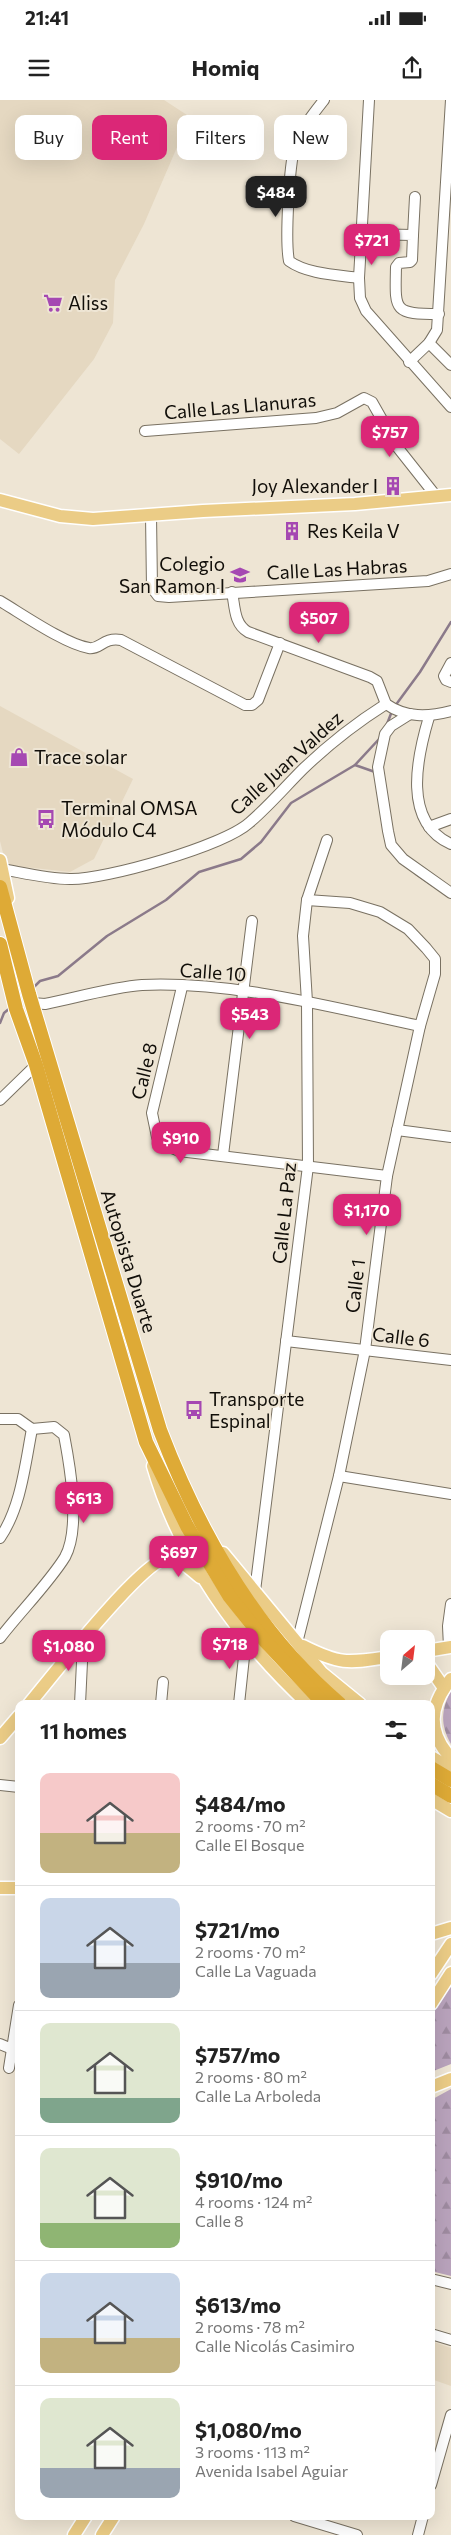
<!DOCTYPE html>
<meta charset="utf-8">
<style>
body{margin:0;font-family:Commissioner,sans-serif;background:#f2f2f2;color:#222;height:100vh;display:flex;flex-direction:column;font-size:19px;white-space:nowrap}
*{box-sizing:border-box;margin:0}
p{font-size:16px;color:#767676}
.icon{flex:none;width:28px;height:28px;fill:none;stroke:currentColor;stroke-width:2;stroke-linecap:round;stroke-linejoin:round}
.map{position:relative;flex:1;overflow:hidden}
.sheet{position:absolute;left:15px;top:1600px;width:420px;height:820px;display:flex;flex-direction:column;background:#fff;border-radius:10px;box-shadow:0 5px 20px #0002}
.sheet>*{flex:none}
.guide{position:absolute;left:15px;top:15px;width:421px;height:45px;display:flex;gap:10px}
.needle{width:32px;rotate:28deg}
.fabs{position:absolute;left:380px;top:1530px;display:grid;gap:10px}
.fabs a{display:grid;place-items:center;width:55px;height:55px;border-radius:10px;background:#fff;box-shadow:0 5px 20px #0002;font-size:25px}
.price{position:absolute;translate:-50% -42px;padding:0 11px;border-radius:10px;background:#db2777;color:#fff;font-size:16px;line-height:32px;filter:drop-shadow(0 1px 2px #0008)}
.price::after{content:'';position:absolute;left:50%;top:30px;width:15px;height:11px;margin-left:-8px;background:inherit;clip-path:polygon(0 0,100% 0,50% 100%)}
.price.current{background:#222;color:#fff}
ul{padding:0;list-style:none}
li{display:flex;align-items:center;gap:15px;height:125px;padding:0 25px}
li+li{border-top:1px solid #e0e0e0}
li span{display:grid;place-items:center;flex:none;width:140px;height:100px;border-radius:10px;color:#555}
li>.icon{margin-inline-start:auto}
span .icon{width:60px;height:60px;fill:#fffc;stroke-width:1}
li b{font-size:21px}
h2{display:flex;justify-content:space-between;align-items:center;height:60px;padding:0 25px;font-size:21px}
.pill{padding:0 18px;border-radius:10px;background:#fff;box-shadow:0 5px 20px #0002;font-size:18px;line-height:45px}
.pill.current{background:#db2777;color:#fff}
.status{display:flex;justify-content:space-between;align-items:center;height:35px;padding:0 25px;background:#fff;direction:ltr}
.status svg{height:14px;fill:currentColor}
header{display:flex;justify-content:space-between;align-items:center;height:65px;padding:0 25px;background:#fff;font-size:22px;font-weight:700}
.map>svg:first-child{display:block}
.built{fill:#e5d8c1}
.forest{fill:url(#forest-firs)}
.lines{fill:none;stroke-linecap:round;stroke-linejoin:round}
.stream{stroke:#8b7a8a;stroke-width:2.5}
.minor-casing{stroke:#797162;stroke-width:12}
.major-casing{stroke:#fff;stroke-width:15}
.highway-casing{stroke:#fff;stroke-width:16}
.minor{stroke:#fff;stroke-width:10}
.major{stroke:#ebcc86;stroke-width:12}
.highway{stroke:#deaa36;stroke-width:14}
.labels{text-anchor:middle;stroke-width:4;stroke-linejoin:round;paint-order:stroke}
.poi-label{font-size:19px;fill:#110e09;stroke:#eee5d4;text-anchor:start}
.street-label{font-size:19px;fill:#110e09;stroke:#eee5d4}
</style>
<div class="status"><b>21:41</b><svg viewBox="0 0 49 12"><path d="M0 12V9h3v3zM5 12V6h3v6zM10 12V3h3v9zM15 12V0h3v12zM26 1h20v11H26zM47 4h2v5h-2z"/></svg></div>
<header><svg class="icon" aria-label="menu" viewBox="0 0 24 24"><path d="M4 6h16M4 12h16M4 18h16"/></svg>Homiq<svg class="icon" aria-label="share" viewBox="0 0 24 24"><path d="M12 15V3M7 8l5-5 5 5M5 13v7h14v-7"/></svg></header>
<div class="map">
<svg width="451" height="2435" viewBox="0 0 451 2435">
<defs>
<pattern id="forest-firs" width="22" height="20" patternUnits="userSpaceOnUse" patternTransform="scale(1.25)"><rect width="22" height="20" fill="#b9a3bc"/><path d="M5 1l3.5 6h-7zM16 11l3.5 6h-7z" fill="#9e8ba0"/></pattern>
</defs>
<rect width="100%" height="100%" fill="#eee5d4"/>
<g class="built">
<polygon points="0,0 164,0 190,17 144,124 115,180 113,223 94,259 19,354 0,339"/>
<polygon points="0,606 133,679 94,759 70,772 6,765 0,741"/>
<polygon points="431,2241 451,2248 451,2286 431,2279"/>
</g>
<g class="forest">
<path d="M451,1591V1644C440,1625 441,1609 451,1591Z"/>
<polygon points="451,1879 451,1964 431,1972 431,1910"/>
<polygon points="451,1989 451,2176 431,2171 431,2000"/>
</g>
<g class="lines">
<g class="stream">
<polyline points="395,606 420,572 451,522"/>
<polyline points="387,624 392,611"/>
<polyline points="355,665 375,672"/>
<polyline points="416,774 432,785"/>
<polyline points="33,888 40,881 58,876 107,836 166,800 199,772 241,759 261,742 291,703 355,665 380,638"/>
<polyline points="0,923 4,913 10,908"/>
</g>
<g class="minor-casing">
<g id="minor">
<path d="M324,0C313,14 301,29 295,46C289,65 285,141 289,161C307,174 337,175 359,178"/>
<polyline points="369,0 359,178 360,198 366,211 451,307"/>
<path d="M362,134L413,135L412,160L410,162L399,163L396,167C395,211 393,214 439,214"/>
<polyline points="413,135 415,97"/>
<polyline points="429,243 451,265"/>
<polyline points="409,262 429,243 437,230 451,0"/>
<polyline points="145,331 316,318 337,313 364,298 372,302 398,348 436,396"/>
<polyline points="151,415 152,488 158,496 169,497 428,481 451,474"/>
<path d="M232,492C235,507 234,524 248,532L370,577L377,581L386,604C406,618 428,617 451,611"/>
<path d="M0,501C22,514 65,544 89,548C100,550 103,537 121,540L245,605H252L258,600L280,543"/>
<polyline points="451,563 444,576 446,580 451,582"/>
<polyline points="410,614 391,626 385,634 378,667 388,731 391,745 403,759 451,793"/>
<path d="M429,617C417,657 402,722 451,744"/>
<polyline points="429,727 451,719"/>
<path d="M2,769C24,773 47,779 70,779C105,780 223,746 249,723C268,707 285,687 303,669C328,645 356,623 386,604"/>
<polyline points="182,887 152,1013 157,1037 167,1046 179,1051 387,1076"/>
<path d="M32,903L45,904C75,898 113,887 142,885C233,881 331,907 420,926"/>
<polyline points="0,1000 36,965"/>
<polyline points="397,1030 451,1037"/>
<polyline points="223,1055 252,821"/>
<polyline points="286,1241 451,1260"/>
<polyline points="0,1319 18,1319 32,1329"/>
<polyline points="339,1376 451,1394"/>
<path d="M0,1438C21,1407 25,1365 32,1329"/>
<polyline points="255,1491 308,1066 307,902 303,836 307,800 327,740"/>
<path d="M0,1538C19,1513 49,1483 65,1457C81,1428 70,1366 64,1335L54,1327L32,1329"/>
<polyline points="297,1543 339,1376 365,1250 387,1076 420,926 435,874 435,859 426,848 408,829 380,812 350,803 307,800"/>
<polyline points="449,1547 448,1526 451,1504"/>
<polyline points="80,1604 83,1541"/>
<polyline points="161,1604 163,1582"/>
<polyline points="239,1604 246,1538"/>
<polyline points="0,1685 19,1687"/>
<polyline points="0,1944 12,1949"/>
<polyline points="9,1968 19,1905"/>
<polyline points="431,2179 451,2184"/>
<polyline points="431,2234 451,2240"/>
<polyline points="431,2385 451,2315"/>
<polyline points="294,2416 357,2435"/>
<polyline points="418,2435 423,2416"/>
</g>
</g>
<g class="major-casing">
<g id="major">
<polyline points="0,400 60,416 93,419 203,411 355,404 451,395"/>
<polyline points="0,760 8,798"/>
<path d="M153,1366C180,1458 238,1539 308,1604"/>
<polyline points="223,1453 322,1573 360,1604"/>
<path d="M303,1546C341,1565 348,1563 389,1557"/>
<polyline points="426,1551 451,1547"/>
<polyline points="426,1562 444,1588"/>
<path d="M451,1579C429,1606 427,1632 451,1658"/>
<path d="M29,1604C50,1579 143,1459 168,1458C180,1458 191,1470 200,1477"/>
<polyline points="0,1638 19,1616"/>
<polyline points="431,1657 451,1668"/>
<polyline points="431,1699 451,1711"/>
<polyline points="0,1788 19,1788"/>
<polyline points="431,1834 451,1828"/>
<polyline points="431,1874 451,1844"/>
<polyline points="431,1904 451,1873"/>
<polyline points="431,1987 451,1979"/>
<polyline points="74,2435 86,2416"/>
<polyline points="102,2435 114,2416"/>
</g>
</g>
<g class="highway-casing">
<g id="highway">
<path d="M0,787L29,894L160,1330C199,1432 255,1532 340,1604"/>
<polyline points="0,844 16,909 36,965 146,1342 187,1426 230,1497 265,1541 324,1604"/>
<polyline points="431,1668 451,1680"/>
<polyline points="431,1684 451,1696"/>
</g>
</g>
<use href="#minor" class="minor"/>
<use href="#major" class="major"/>
<use href="#highway" class="highway"/>
</g>
<defs>
<g id="supermarket-bare" transform="scale(1.5)"><path d="M-6-5.5h2.5l.6 2H6L4.5 2H-2.5L-4.4-4H-6ZM-1.5 3.2a1.3 1.3 0 1 0 .1 0ZM3 3.2a1.3 1.3 0 1 0 .1 0Z" fill="#a548b2" stroke="#eee5d4" stroke-width="2.5" paint-order="stroke"/></g>
<g id="building-bare" transform="scale(1.5)"><path d="M-4-6H4V6H1V3H-1V6H-4ZM-2.5-4.3h1.7v1.8h-1.7ZM.8-4.3h1.7v1.8H.8ZM-2.5-1h1.7V.8h-1.7ZM.8-1h1.7V.8H.8Z" fill="#a548b2" stroke="#eee5d4" stroke-width="2.5" paint-order="stroke"/></g>
<g id="school-bare" transform="scale(1.5)"><path d="M0-5L7-2L0 1L-7-2ZM-4 1L0 2.5L4 1V4Q0 6-4 4Z" fill="#a548b2" stroke="#eee5d4" stroke-width="2.5" paint-order="stroke"/></g>
<g id="shop-bare" transform="scale(1.5)"><path d="M-5-2.5h2.3a2.7 3.5 0 0 1 5.4 0H5L5.5 6h-11ZM-1.5-2.5h3a1.5 2.3 0 0 0-3 0Z" fill="#a548b2" stroke="#eee5d4" stroke-width="2.5" paint-order="stroke"/></g>
<g id="bus-bare" transform="scale(1.5)"><path d="M-5-6H5V4H4V6H2V4H-2V6H-4V4H-5ZM-3.5-4V0h7V-4ZM-3.5 1.2v1.5H-2V1.2ZM2 1.2v1.5H3.5V1.2Z" fill="#a548b2" stroke="#eee5d4" stroke-width="2.5" paint-order="stroke"/></g>
</defs>
<g fill-rule="evenodd">
<use href="#supermarket-bare" x="53" y="203"/>
<use href="#building-bare" x="393" y="386"/>
<use href="#building-bare" x="292" y="431"/>
<use href="#school-bare" x="240" y="475"/>
<use href="#shop-bare" x="19" y="657"/>
<use href="#bus-bare" x="46" y="719"/>
<use href="#bus-bare" x="194" y="1310"/>
</g>
<g class="labels">
<g class="poi-label">
<text x="68" y="210">Aliss</text>
<text x="378" y="393" text-anchor="end">Joy Alexander I</text>
<text x="307" y="438">Res Keila V</text>
<text x="225" y="471" text-anchor="end">Colegio<tspan x="225" dy="22">San Ramon I</tspan></text>
<text x="34" y="664">Trace solar</text>
<text x="61" y="715">Terminal OMSA<tspan x="61" dy="22">Módulo C4</tspan></text>
<text x="209" y="1306">Transporte<tspan x="209" dy="22">Espinal</tspan></text>
</g>
<g class="street-label">
<text transform="translate(240 306) rotate(-5)" y="7">Calle Las Llanuras</text>
<text transform="translate(337 469) rotate(-3)" y="7">Calle Las Habras</text>
<text transform="translate(286 663) rotate(-42)" y="7">Calle Juan Valdez</text>
<text transform="translate(213 872) rotate(4)" y="7">Calle 10</text>
<text transform="translate(144 971) rotate(-77)" y="7">Calle 8</text>
<text transform="translate(284 1113) rotate(-84)" y="7">Calle La Paz</text>
<text transform="translate(129 1161) rotate(73)" y="7">Autopista Duarte</text>
<text transform="translate(355 1186) rotate(-83)" y="7">Calle 1</text>
<text transform="translate(401 1237) rotate(7)" y="7">Calle 6</text>
</g>
</g>
</svg>
<div class="fabs">
<a><svg class="needle" viewBox="-14 -14 28 28"><path d="M0-13l5 13h-10z" fill="#e53935"/><path d="M0 13l5-13h-10z" fill="#767676"/></svg></a>
</div>
<b class="price current" style="left:276px;top:118px">$484</b>
<b class="price" style="left:372px;top:166px">$721</b>
<b class="price" style="left:390px;top:358px">$757</b>
<b class="price" style="left:319px;top:544px">$507</b>
<b class="price" style="left:250px;top:940px">$543</b>
<b class="price" style="left:181px;top:1064px">$910</b>
<b class="price" style="left:367px;top:1136px">$1,170</b>
<b class="price" style="left:84px;top:1424px">$613</b>
<b class="price" style="left:179px;top:1478px">$697</b>
<b class="price" style="left:230px;top:1570px">$718</b>
<b class="price" style="left:69px;top:1572px">$1,080</b>
<div class="guide">
<a class="pill">Buy</a>
<a class="pill current">Rent</a>
<a class="pill">Filters</a>
<a class="pill">New</a>
</div>
<section class="sheet">
<h2>11 homes<svg class="icon" aria-label="filters" viewBox="0 0 24 24"><path d="M4 7h16M4 17h16"/><circle cx="9" cy="7" r="2"/><circle cx="15" cy="17" r="2"/></svg></h2>
<ul>
<li><span style="background:linear-gradient(#f6c9c9 60%,#c2b280 0)"><svg class="icon" aria-label="home" viewBox="0 0 24 24"><path d="M3 11l9-7 9 7M6 9v11h12V9"/></svg></span><div><b>$484/mo</b><p>2 rooms · 70 m²</p><p>Calle El Bosque</p></div></li>
<li><span style="background:linear-gradient(#c9d6e8 65%,#9aa5b1 0)"><svg class="icon" aria-label="home" viewBox="0 0 24 24"><path d="M3 11l9-7 9 7M6 9v11h12V9"/></svg></span><div><b>$721/mo</b><p>2 rooms · 70 m²</p><p>Calle La Vaguada</p></div></li>
<li><span style="background:linear-gradient(#dfe7d0 75%,#7fa58c 0)"><svg class="icon" aria-label="home" viewBox="0 0 24 24"><path d="M3 11l9-7 9 7M6 9v11h12V9"/></svg></span><div><b>$757/mo</b><p>2 rooms · 80 m²</p><p>Calle La Arboleda</p></div></li>
<li><span style="background:linear-gradient(#dfe7d0 75%,#8fb573 0)"><svg class="icon" aria-label="home" viewBox="0 0 24 24"><path d="M3 11l9-7 9 7M6 9v11h12V9"/></svg></span><div><b>$910/mo</b><p>4 rooms · 124 m²</p><p>Calle 8</p></div></li>
<li><span style="background:linear-gradient(#c9d6e8 65%,#c2b280 0)"><svg class="icon" aria-label="home" viewBox="0 0 24 24"><path d="M3 11l9-7 9 7M6 9v11h12V9"/></svg></span><div><b>$613/mo</b><p>2 rooms · 78 m²</p><p>Calle Nicolás Casimiro</p></div></li>
<li><span style="background:linear-gradient(#dfe7d0 70%,#9aa5b1 0)"><svg class="icon" aria-label="home" viewBox="0 0 24 24"><path d="M3 11l9-7 9 7M6 9v11h12V9"/></svg></span><div><b>$1,080/mo</b><p>3 rooms · 113 m²</p><p>Avenida Isabel Aguiar</p></div></li>
</ul>
</section>
</div>
